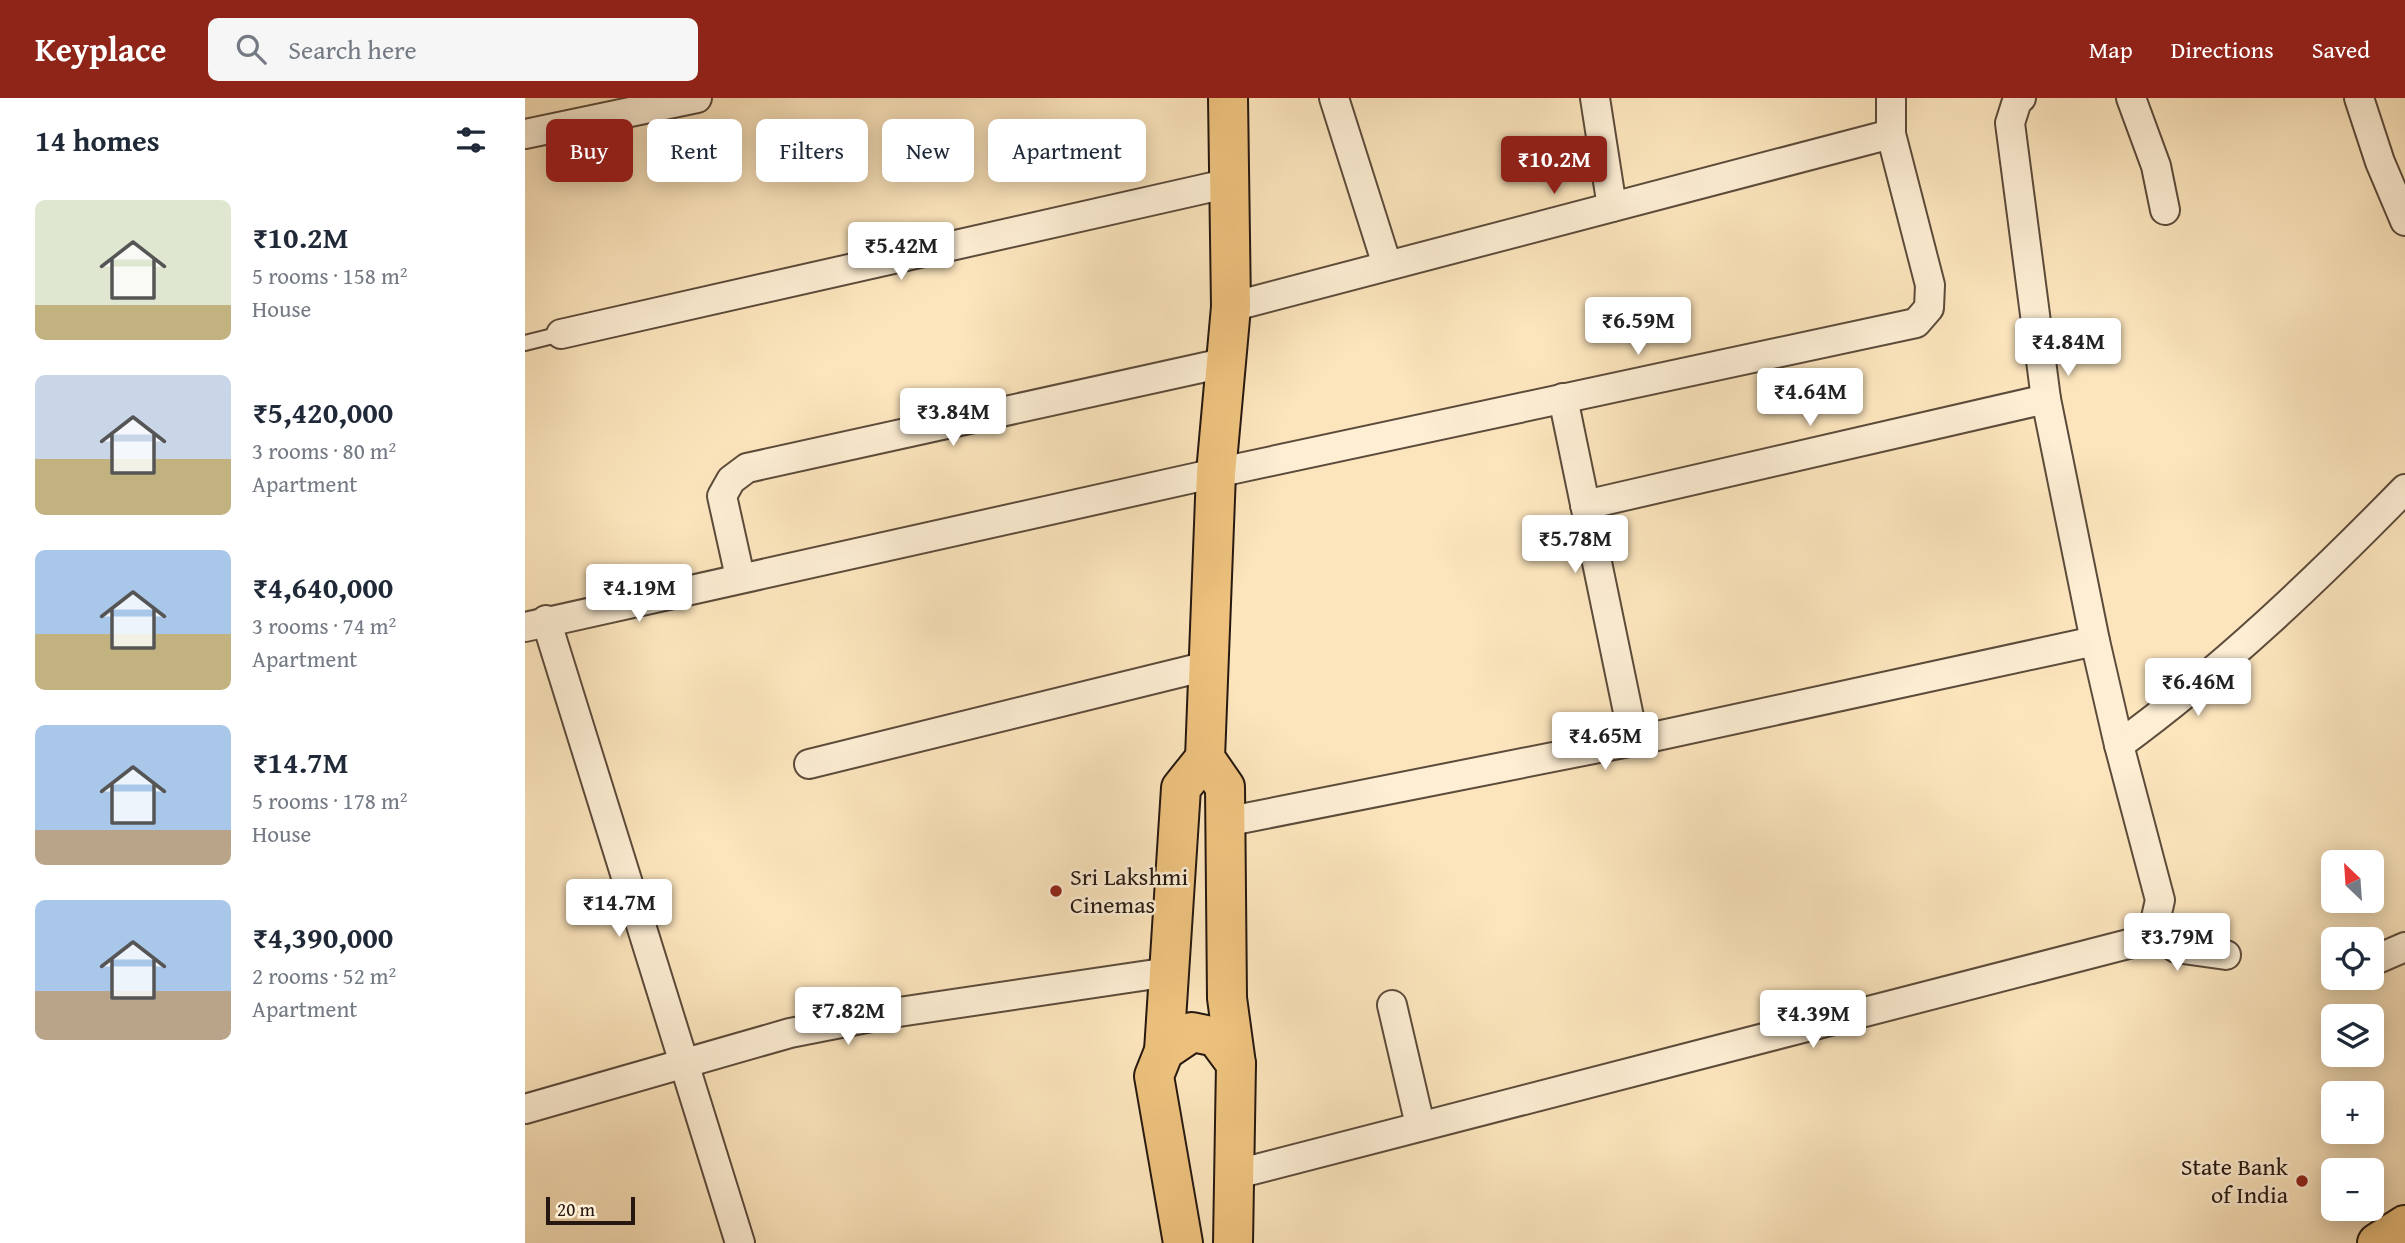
<!DOCTYPE html>
<meta charset="utf-8">
<style>
body{margin:0;font-family:"Gentium Book Plus",serif;background:#f6f6f7;color:#1f2937;height:100vh;display:flex;flex-direction:column;font-size:26px;white-space:nowrap}
*{box-sizing:border-box;margin:0}
p{font-size:23px;color:#747a83}
.icon{flex:none;width:38px;height:38px;fill:none;stroke:currentColor;stroke-width:2;stroke-linecap:round;stroke-linejoin:round}
.map{position:relative;flex:1;overflow:hidden}
.sheet{display:flex;flex-direction:column;background:#fff;width:525px}
.sheet>*{flex:none}
.top-card{position:absolute;left:21px;top:21px;width:665px;height:63px;display:flex;gap:14px}
.needle{width:46px;rotate:335deg}
.controls{position:absolute;left:1796px;top:752px;display:grid;gap:14px}
.controls a{display:grid;place-items:center;width:63px;height:63px;border-radius:10px;background:#fff;box-shadow:0 4px 18px #0003;font-size:35px}
.scale{position:absolute;left:21px;bottom:18px;width:89px;box-sizing:border-box;padding-left:7px;border:4px solid #261810;border-top:0;font-size:19px;line-height:24px;white-space:nowrap;color:#261810;-webkit-text-stroke:5px #fdeed4;paint-order:stroke}
.price{position:absolute;translate:-50% -60px;padding:0 16px;border-radius:7px;background:#fff;color:#222;font-size:23px;line-height:46px;filter:drop-shadow(0 2px 4px #0008)}
.price::after{content:'';position:absolute;left:50%;top:42px;width:21px;height:16px;margin-left:-10px;background:inherit;clip-path:polygon(0 0,100% 0,50% 100%)}
.price.selected{background:#8f2418;color:#fff}
ul{padding:0;list-style:none}
li{display:flex;align-items:center;gap:21px;height:175px;padding:0 35px}
li span{display:grid;place-items:center;flex:none;width:196px;height:140px;border-radius:10px;color:#555}
li>.icon{margin-inline-start:auto}
span .icon{width:84px;height:84px;fill:#fffc;stroke-width:1}
li b{font-size:30px}
h2{display:flex;justify-content:space-between;align-items:center;height:84px;padding:0 35px;font-size:30px}
.tag{padding:0 24px;border-radius:10px;background:#fff;box-shadow:0 4px 18px #0003;font-size:24px;line-height:63px}
.tag.selected{background:#8f2418;color:#fff}
header{display:flex;align-items:center;gap:42px;box-sizing:border-box;height:98px;padding:0 35px;background:#8f2418;color:#fff}
header strong{font-size:33px}
nav{display:flex;gap:38px;margin-inline-start:auto;font-size:24px}
.search{width:490px;height:63px;background:#f6f6f7;display:flex;align-items:center;gap:18px;box-sizing:border-box;padding:0 24px;border-radius:10px;color:#747a83;font-size:26px}
main{display:flex;flex:1;min-height:0}
.map>svg:first-child{display:block}
.lines{fill:none;stroke-linecap:round;stroke-linejoin:round}
.service-casing{stroke:#5c4b3b;stroke-width:18}
.minor-casing{stroke:#5c4b3b;stroke-width:32}
.primary-casing{stroke:#261810;stroke-width:42}
.trunk-casing{stroke:#261810;stroke-width:42}
.service{stroke:#fdeed4;stroke-width:14}
.minor{stroke:#fdeed4;stroke-width:28}
.primary{stroke:#eec27e;stroke-width:38}
.trunk{stroke:#eec27e;stroke-width:38}
.poi-dot{fill:#8f2418;stroke:#fdeed4;stroke-width:2.5}
.labels{text-anchor:middle;stroke-width:5;stroke-linejoin:round;paint-order:stroke}
.poi-label{font-size:24px;fill:#261810;stroke:#fdeed4;text-anchor:start}
</style>
<header>
<strong>Keyplace</strong>
<div class="search"><svg class="icon" aria-label="search" viewBox="0 0 24 24"><circle cx="10" cy="10" r="6"/><path d="M15 15l6 6"/></svg>Search here</div>
<nav><a>Map</a><a>Directions</a><a>Saved</a></nav>
</header>
<main>
<section class="sheet">
<h2>14 homes<svg class="icon" aria-label="filters" viewBox="0 0 24 24"><path d="M4 7h16M4 17h16"/><circle cx="9" cy="7" r="2"/><circle cx="15" cy="17" r="2"/></svg></h2>
<ul>
<li><span style="background:linear-gradient(#dfe7d0 75%,#c2b280 0)"><svg class="icon" aria-label="home" viewBox="0 0 24 24"><path d="M3 11l9-7 9 7M6 9v11h12V9"/></svg></span><div><b>₹10.2M</b><p>5 rooms · 158 m²</p><p>House</p></div></li>
<li><span style="background:linear-gradient(#c9d6e8 60%,#c2b280 0)"><svg class="icon" aria-label="home" viewBox="0 0 24 24"><path d="M3 11l9-7 9 7M6 9v11h12V9"/></svg></span><div><b>₹5,420,000</b><p>3 rooms · 80 m²</p><p>Apartment</p></div></li>
<li><span style="background:linear-gradient(#a9c7e8 60%,#c2b280 0)"><svg class="icon" aria-label="home" viewBox="0 0 24 24"><path d="M3 11l9-7 9 7M6 9v11h12V9"/></svg></span><div><b>₹4,640,000</b><p>3 rooms · 74 m²</p><p>Apartment</p></div></li>
<li><span style="background:linear-gradient(#a9c7e8 75%,#b9a48a 0)"><svg class="icon" aria-label="home" viewBox="0 0 24 24"><path d="M3 11l9-7 9 7M6 9v11h12V9"/></svg></span><div><b>₹14.7M</b><p>5 rooms · 178 m²</p><p>House</p></div></li>
<li><span style="background:linear-gradient(#a9c7e8 65%,#b9a48a 0)"><svg class="icon" aria-label="home" viewBox="0 0 24 24"><path d="M3 11l9-7 9 7M6 9v11h12V9"/></svg></span><div><b>₹4,390,000</b><p>2 rooms · 52 m²</p><p>Apartment</p></div></li>
</ul>
</section>
<div class="map">
<svg width="1880" height="1145" viewBox="0 0 1880 1145">
<rect width="100%" height="100%" fill="#fce5bd"/>
<filter id="stains"><feTurbulence type="fractalNoise" baseFrequency=".00286" numOctaves="4"/><feColorMatrix values="0 0 0 0 .2 0 0 0 0 .09 0 0 0 0 .02 0 0 0 .5 -.17"/></filter>
<radialGradient id="worn" r=".72"><stop offset=".6" stop-color="#630" stop-opacity="0"/><stop offset="1" stop-color="#630" stop-opacity=".3"/></radialGradient>
<g class="lines">
<g class="service-casing">
<polyline id="service" points="0,245 36,236"/>
</g>
<g class="minor-casing">
<g id="minor">
<polyline points="809,0 862,167"/>
<polyline points="1070,0 1087,109"/>
<polyline points="1496,0 1492,3 1485,25 1521,301 1570,543"/>
<polyline points="1606,0 1631,68 1640,112"/>
<polyline points="1834,0 1855,64 1880,123"/>
<polyline points="0,36 172,0"/>
<polyline points="706,209 1366,36 1366,0"/>
<polyline points="36,236 705,85"/>
<polyline points="1038,300 1109,643"/>
<polyline points="1060,407 1521,301"/>
<polyline points="215,479 197,398 206,382 222,370 703,264"/>
<polyline points="21,522 215,1145"/>
<polyline points="0,529 691,375 1391,225 1404,210 1405,187 1366,36"/>
<polyline points="284,666 682,568"/>
<path d="M700,724L1109,643L1570,543L1594,647C1698,571 1790,483 1880,391"/>
<polyline points="1628,833 1651,850 1701,857"/>
<polyline points="1850,862 1880,849"/>
<polyline points="867,907 895,1027"/>
<polyline points="0,1011 265,935 367,915 644,874"/>
<polyline points="708,1077 1615,843 1628,833 1635,802 1594,647"/>
</g>
</g>
<g class="primary-casing">
<g id="primary">
<polyline points="703,0 706,209 691,375 680,660 700,689 702,900 711,966"/>
<polyline points="639,953 656,690 680,660"/>
<polyline points="658,1145 629,978 639,953 667,934 691,939 711,966 708,1145"/>
</g>
</g>
<g class="trunk-casing">
<polyline id="trunk" points="1852,1145 1880,1127"/>
</g>
<use href="#service" class="service"/>
<use href="#minor" class="minor"/>
<use href="#primary" class="primary"/>
<use href="#trunk" class="trunk"/>
</g>
<g class="poi-dot">
<circle cx="531" cy="793" r="7"/>
<circle cx="1777" cy="1083" r="7"/>
</g>
<g class="labels">
<g class="poi-label">
<text x="545" y="787">Sri Lakshmi<tspan x="545" dy="28">Cinemas</tspan></text>
<text x="1763" y="1077" text-anchor="end">State Bank<tspan x="1763" dy="28">of India</tspan></text>
</g>
</g>
<rect width="100%" height="100%" filter="url(#stains)"/>
<rect width="100%" height="100%" fill="url(#worn)"/>
</svg>
<div class="controls">
<a><svg class="needle" viewBox="-14 -14 28 28"><path d="M0-13l5 13h-10z" fill="#e53935"/><path d="M0 13l5-13h-10z" fill="#747a83"/></svg></a>
<a><svg class="icon" aria-label="locate" viewBox="0 0 24 24"><circle cx="12" cy="12" r="6"/><path d="M12 2v4M12 18v4M2 12h4M18 12h4"/></svg></a>
<a><svg class="icon" aria-label="layers" viewBox="0 0 24 24"><path d="M12 4l9 5-9 5-9-5zM3 14l9 5 9-5"/></svg></a>
<a>+</a>
<a>−</a>
</div>
<div class="scale">20 m</div>
<b class="price selected" style="left:1029px;top:98px">₹10.2M</b>
<b class="price" style="left:376px;top:184px">₹5.42M</b>
<b class="price" style="left:1113px;top:259px">₹6.59M</b>
<b class="price" style="left:1543px;top:280px">₹4.84M</b>
<b class="price" style="left:1285px;top:330px">₹4.64M</b>
<b class="price" style="left:428px;top:350px">₹3.84M</b>
<b class="price" style="left:1050px;top:477px">₹5.78M</b>
<b class="price" style="left:114px;top:526px">₹4.19M</b>
<b class="price" style="left:1673px;top:620px">₹6.46M</b>
<b class="price" style="left:1080px;top:674px">₹4.65M</b>
<b class="price" style="left:94px;top:841px">₹14.7M</b>
<b class="price" style="left:1652px;top:875px">₹3.79M</b>
<b class="price" style="left:323px;top:949px">₹7.82M</b>
<b class="price" style="left:1288px;top:952px">₹4.39M</b>
<div class="top-card">
<a class="tag selected">Buy</a>
<a class="tag">Rent</a>
<a class="tag">Filters</a>
<a class="tag">New</a>
<a class="tag">Apartment</a>
</div>
</div>
</main>
